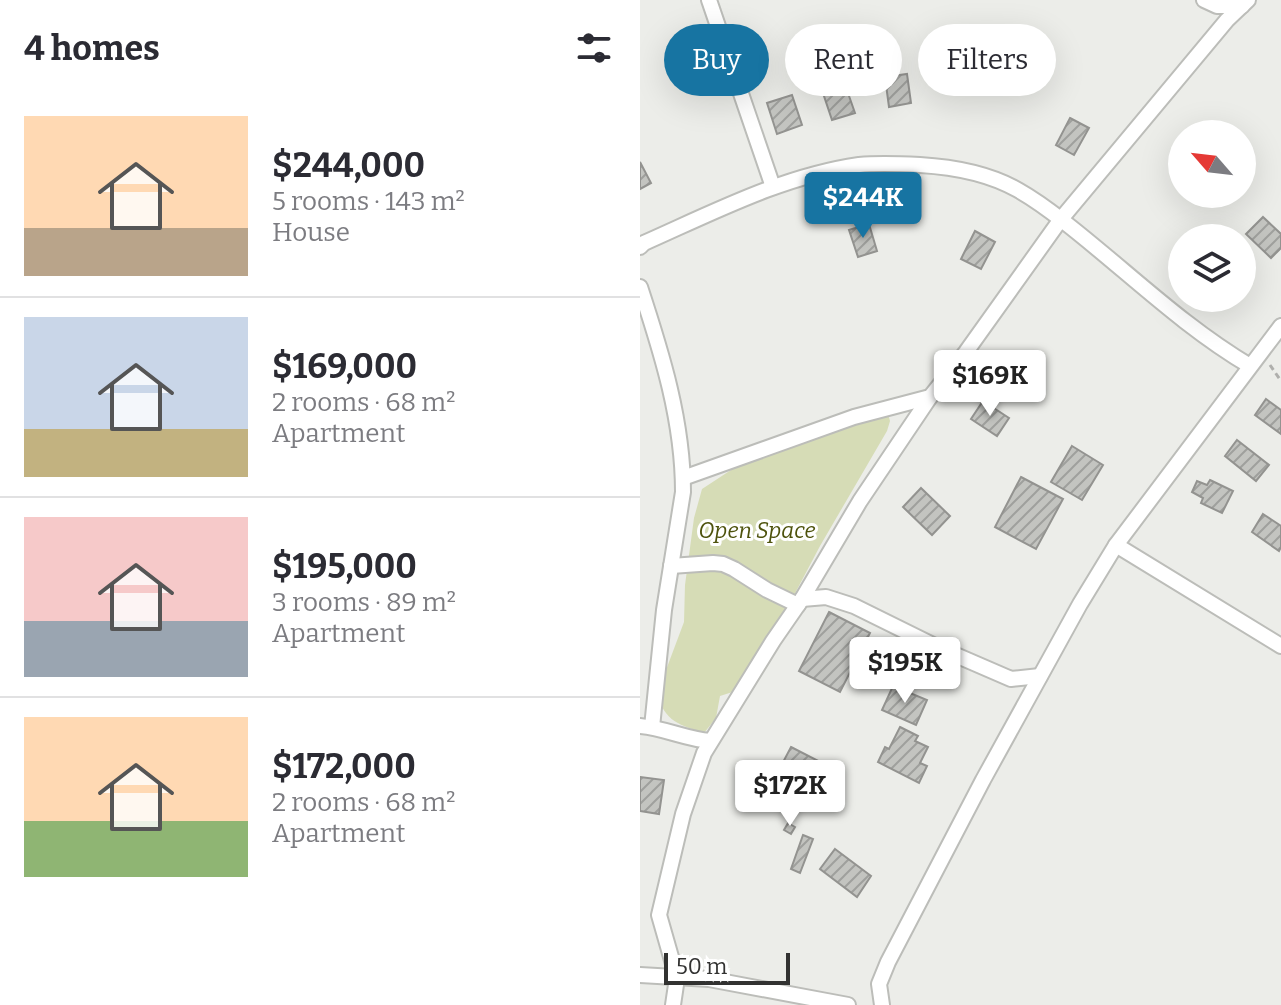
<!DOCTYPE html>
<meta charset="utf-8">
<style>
body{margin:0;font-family:Bitter,serif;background:#f7f7f7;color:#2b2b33;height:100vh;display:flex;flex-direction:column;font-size:30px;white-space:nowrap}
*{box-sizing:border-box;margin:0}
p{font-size:26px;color:#7c7c81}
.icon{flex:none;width:44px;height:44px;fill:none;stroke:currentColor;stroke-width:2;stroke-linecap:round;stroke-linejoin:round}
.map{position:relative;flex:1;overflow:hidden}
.panel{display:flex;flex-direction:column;background:#fff;width:640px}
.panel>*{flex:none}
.top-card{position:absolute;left:24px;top:24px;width:496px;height:72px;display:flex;gap:16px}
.needle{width:52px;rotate:298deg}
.buttons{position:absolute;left:528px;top:120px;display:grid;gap:16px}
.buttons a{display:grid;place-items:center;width:88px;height:88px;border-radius:50%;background:#fff;box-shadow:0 8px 32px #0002;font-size:40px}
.scale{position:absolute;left:24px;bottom:20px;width:126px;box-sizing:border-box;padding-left:8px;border:4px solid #323231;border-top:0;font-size:22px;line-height:28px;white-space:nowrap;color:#323231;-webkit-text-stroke:6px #fff;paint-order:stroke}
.price{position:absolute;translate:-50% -68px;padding:0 18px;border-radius:8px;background:#fff;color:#222;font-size:26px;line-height:52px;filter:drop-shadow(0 2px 4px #0008)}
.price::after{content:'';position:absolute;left:50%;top:48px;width:24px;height:18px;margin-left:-12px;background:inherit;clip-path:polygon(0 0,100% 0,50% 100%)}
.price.current{background:#1774a2;color:#fff}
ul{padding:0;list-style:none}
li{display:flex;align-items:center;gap:24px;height:200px;padding:0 24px}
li+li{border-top:2px solid #e1e1e2}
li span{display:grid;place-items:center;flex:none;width:224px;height:160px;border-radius:0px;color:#555}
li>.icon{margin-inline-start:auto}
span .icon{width:96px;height:96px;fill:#fffc;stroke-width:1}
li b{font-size:34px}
h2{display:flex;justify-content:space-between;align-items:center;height:96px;padding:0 24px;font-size:34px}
.tag{padding:0 28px;border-radius:36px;background:#fff;box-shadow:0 8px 32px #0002;font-size:28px;line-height:72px}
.tag.current{background:#1774a2;color:#fff}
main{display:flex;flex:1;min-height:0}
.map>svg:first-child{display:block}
.park{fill:#d6dcb6}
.building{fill:url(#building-hatch);stroke:#939390;stroke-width:2}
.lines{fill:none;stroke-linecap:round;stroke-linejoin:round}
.minor-casing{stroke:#bcbdb9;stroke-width:18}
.path{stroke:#afafac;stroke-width:3;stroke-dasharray:6 4;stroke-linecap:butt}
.minor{stroke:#fff;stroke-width:14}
.labels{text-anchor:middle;stroke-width:6;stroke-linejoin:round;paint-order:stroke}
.park-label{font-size:22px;font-style:italic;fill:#4d520c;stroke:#fff}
</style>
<main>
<section class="panel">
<h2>4 homes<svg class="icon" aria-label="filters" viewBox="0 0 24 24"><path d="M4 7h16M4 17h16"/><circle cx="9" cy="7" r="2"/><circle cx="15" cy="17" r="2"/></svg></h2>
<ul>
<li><span style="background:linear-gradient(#ffd9b3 70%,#b9a48a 0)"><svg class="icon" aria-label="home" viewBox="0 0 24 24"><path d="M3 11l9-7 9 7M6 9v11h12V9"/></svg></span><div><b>$244,000</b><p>5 rooms · 143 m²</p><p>House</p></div></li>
<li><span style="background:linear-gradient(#c9d6e8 70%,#c2b280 0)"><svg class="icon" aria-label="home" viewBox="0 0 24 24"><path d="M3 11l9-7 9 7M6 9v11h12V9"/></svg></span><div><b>$169,000</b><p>2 rooms · 68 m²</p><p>Apartment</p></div></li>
<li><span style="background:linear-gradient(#f6c9c9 65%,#9aa5b1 0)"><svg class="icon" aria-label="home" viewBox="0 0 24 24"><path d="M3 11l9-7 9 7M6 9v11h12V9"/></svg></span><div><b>$195,000</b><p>3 rooms · 89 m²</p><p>Apartment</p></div></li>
<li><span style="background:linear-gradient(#ffd9b3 65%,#8fb573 0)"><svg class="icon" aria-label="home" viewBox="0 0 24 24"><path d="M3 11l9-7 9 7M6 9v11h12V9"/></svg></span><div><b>$172,000</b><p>2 rooms · 68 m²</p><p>Apartment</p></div></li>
</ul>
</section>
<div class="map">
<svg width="641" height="1005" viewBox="0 0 641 1005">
<defs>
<pattern id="building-hatch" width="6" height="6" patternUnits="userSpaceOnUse" patternTransform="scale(2)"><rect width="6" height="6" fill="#c3c4c0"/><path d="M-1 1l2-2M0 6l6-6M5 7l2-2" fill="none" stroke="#9fa09d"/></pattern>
</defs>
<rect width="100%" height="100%" fill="#ecede9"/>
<path class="park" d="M247,410L250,421L247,431L180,546L105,688L80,696L76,718L64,733C40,725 25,722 17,694L44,622L45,585L54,518L62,489L117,453Z"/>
<g class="building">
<polygon points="267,74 271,103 249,107 245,77"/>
<polygon points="202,76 215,113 192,120 180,84"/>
<polygon points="152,95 162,125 137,134 127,103"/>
<polygon points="430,118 449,128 434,155 416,145"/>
<polygon points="0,162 11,183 0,189"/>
<polygon points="623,217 641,234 641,248 631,258 606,234"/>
<polygon points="229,224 237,251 218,257 209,230"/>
<polygon points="335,231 355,242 341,269 321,259"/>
<polygon points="626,399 641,410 641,434 615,415"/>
<polygon points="343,401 369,418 357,436 331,419"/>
<polygon points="597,440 629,465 616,481 585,456"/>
<polygon points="432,446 463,465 442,500 411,482"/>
<polygon points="381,477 423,499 396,549 355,527"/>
<polygon points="570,480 593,491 582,513 561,503 563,498 552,492 557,481 567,485"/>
<polygon points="281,488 310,516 292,535 263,507"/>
<polygon points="623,514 641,526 641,547 639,551 612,532"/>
<polygon points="189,612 230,633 200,692 159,671"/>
<polygon points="253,686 287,700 276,725 242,710"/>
<polygon points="260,727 278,736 275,741 288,747 280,763 287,766 279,783 238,762 245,747 249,749"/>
<polygon points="151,747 192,768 171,810 129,789"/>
<polygon points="0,777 24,780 19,814 0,811"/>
<polygon points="148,823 155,827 151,834 144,830"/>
<polygon points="163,835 173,839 160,873 151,869"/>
<polygon points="195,849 231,876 217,897 180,869"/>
</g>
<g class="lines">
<g class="minor-casing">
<g id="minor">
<polyline points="69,0 133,187"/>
<polyline points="564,0 577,6 602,6"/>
<path d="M0,247L4,243C74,212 143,176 219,165C239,163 260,164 280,165C314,167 348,173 378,190C394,199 409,210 423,221C485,269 542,326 610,366"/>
<path d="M0,287C22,354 43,421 43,492L24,610L12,727"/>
<polyline points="43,478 214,417 290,397 326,352 421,219 587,20 608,0"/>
<polyline points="476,545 641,646"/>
<polyline points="31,566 73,563 83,564 94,569 127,590 158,605"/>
<polyline points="162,599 186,597 214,606 297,647 371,679 400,676"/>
<path d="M0,726C24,728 46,739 70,741"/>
<polyline points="0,975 69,979 208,1005"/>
<polyline points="33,1005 37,978 19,915 43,814 64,753 133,641 162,599 220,501 290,397"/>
<polyline points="242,1005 239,984 248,962 343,780 440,604 476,545 641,326"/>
</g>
</g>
<polyline class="path" points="630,365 641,381"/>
<use href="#minor" class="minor"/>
</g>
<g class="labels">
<g class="park-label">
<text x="117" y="538">Open Space</text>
</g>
</g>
</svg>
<div class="buttons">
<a><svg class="needle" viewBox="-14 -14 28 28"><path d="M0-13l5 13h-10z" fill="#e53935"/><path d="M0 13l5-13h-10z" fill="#7c7c81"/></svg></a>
<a><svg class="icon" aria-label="layers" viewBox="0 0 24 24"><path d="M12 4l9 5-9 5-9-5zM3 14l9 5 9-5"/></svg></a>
</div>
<div class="scale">50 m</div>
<b class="price current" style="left:223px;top:240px">$244K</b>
<b class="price" style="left:350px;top:418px">$169K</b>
<b class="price" style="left:265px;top:705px">$195K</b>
<b class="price" style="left:150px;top:828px">$172K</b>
<div class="top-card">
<a class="tag current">Buy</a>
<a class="tag">Rent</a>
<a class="tag">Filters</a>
</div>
</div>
</main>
